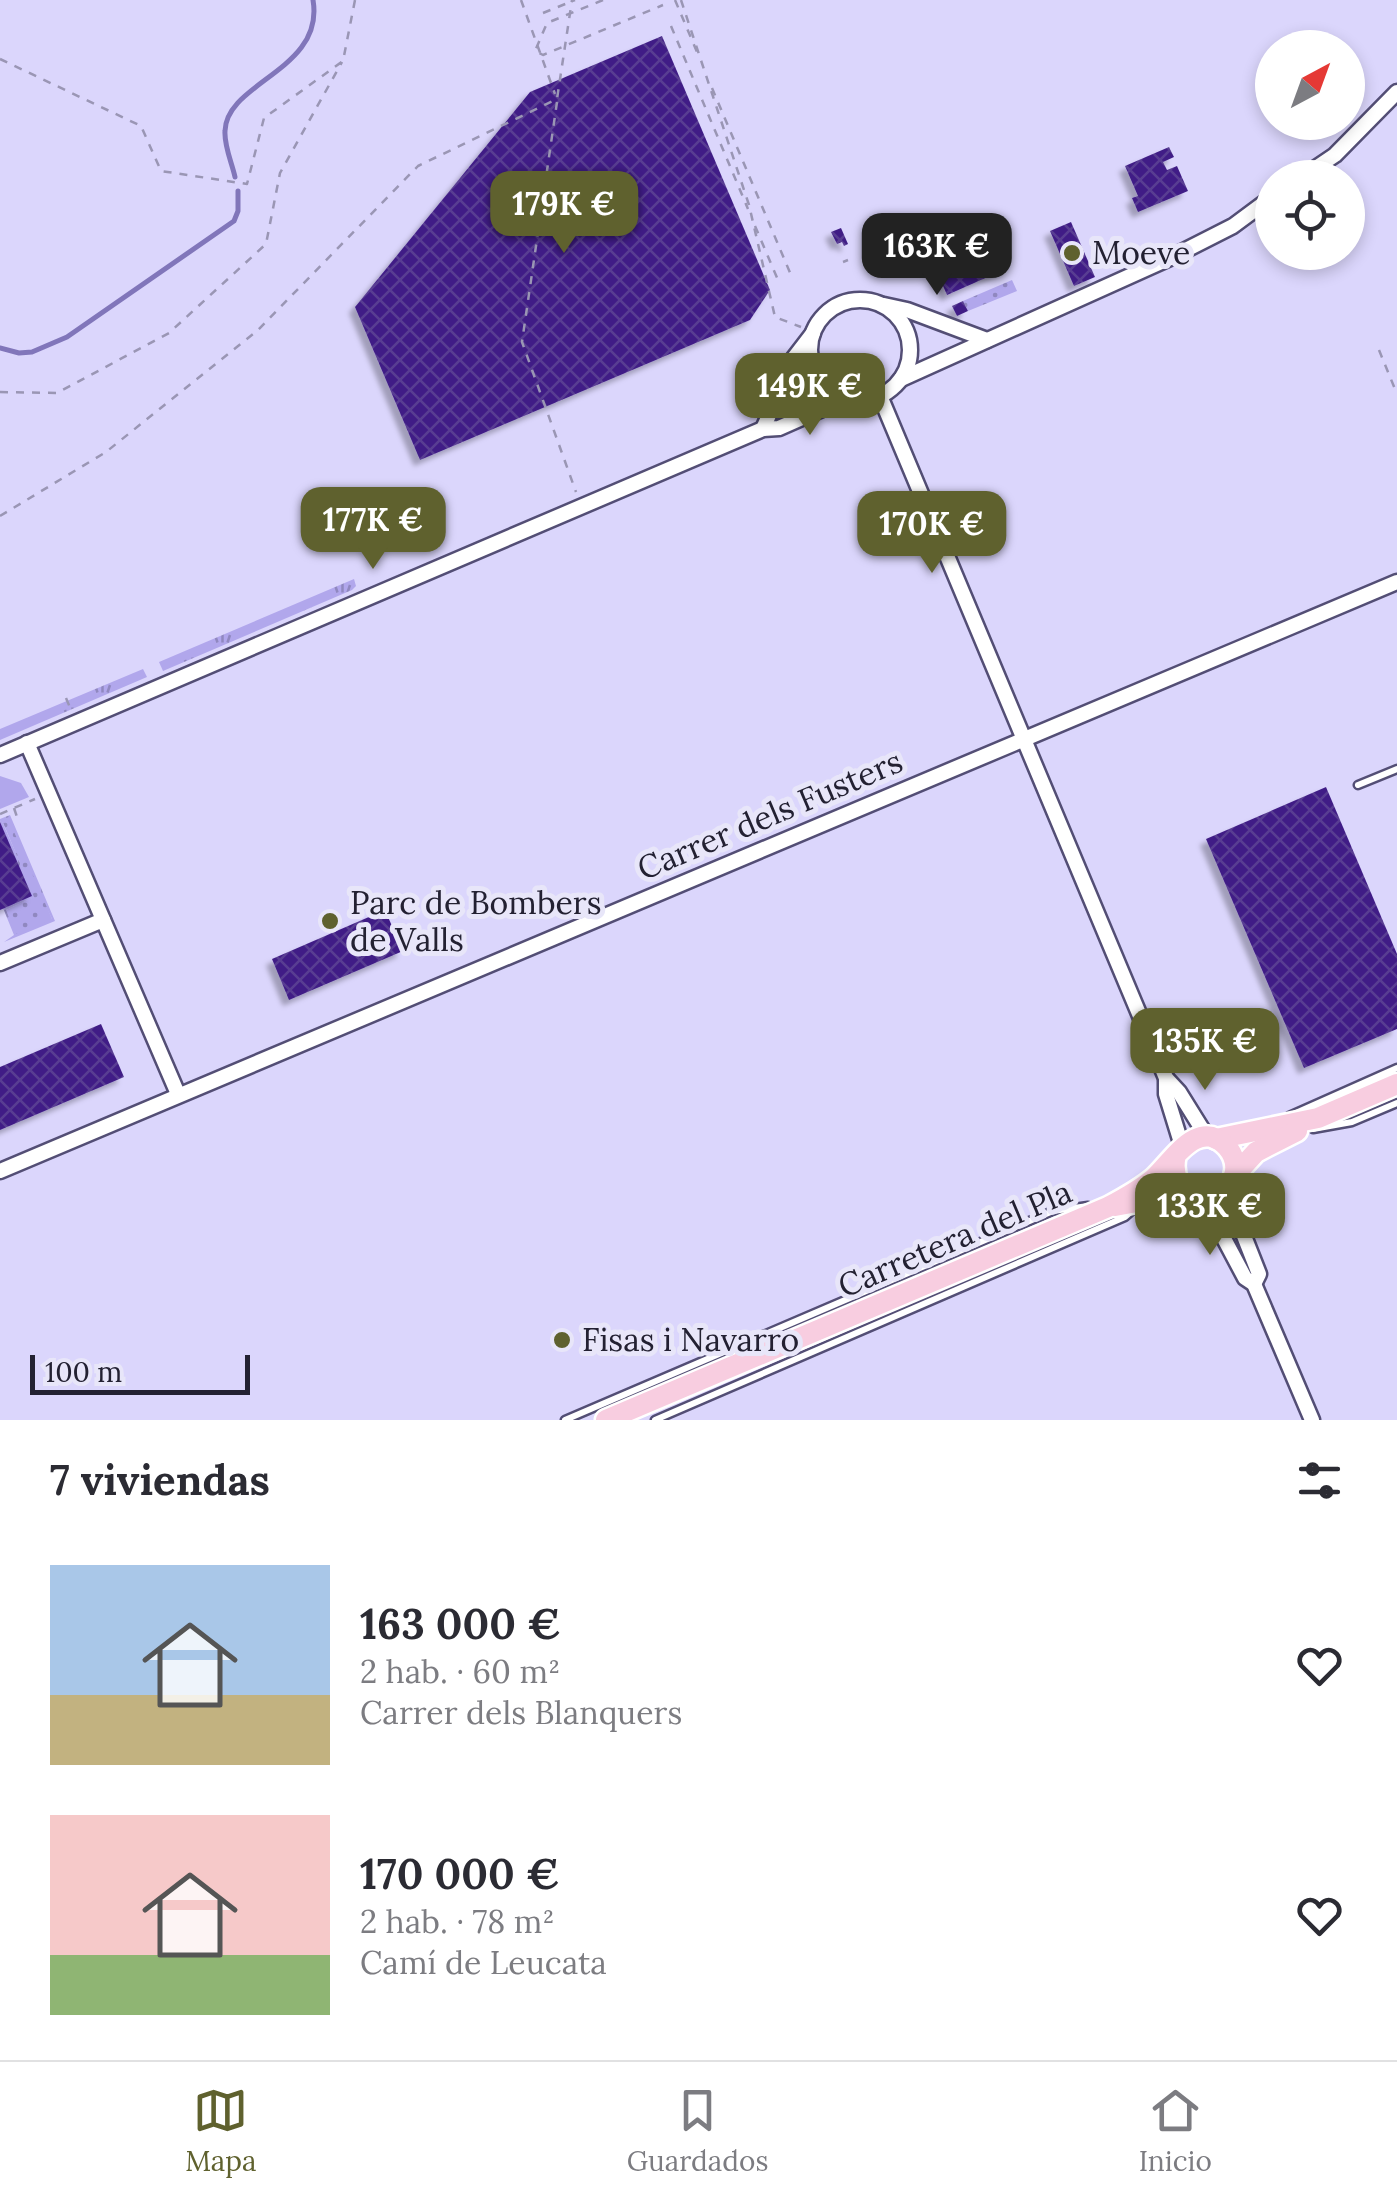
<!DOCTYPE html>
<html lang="es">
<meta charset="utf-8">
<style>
body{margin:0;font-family:Lora,serif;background:#f2f2f3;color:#2b2b33;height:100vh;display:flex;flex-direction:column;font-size:38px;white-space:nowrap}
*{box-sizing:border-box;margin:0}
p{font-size:32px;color:#7c7c81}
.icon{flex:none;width:55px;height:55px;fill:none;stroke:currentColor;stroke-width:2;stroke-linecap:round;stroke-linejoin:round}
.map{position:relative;height:1420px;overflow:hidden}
.details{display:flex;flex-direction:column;background:#fff;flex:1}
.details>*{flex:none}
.needle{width:65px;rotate:41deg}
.fabs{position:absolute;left:1255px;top:30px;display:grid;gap:20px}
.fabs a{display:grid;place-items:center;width:110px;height:110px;border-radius:50%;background:#fff;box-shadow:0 5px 15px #0003;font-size:50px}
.scale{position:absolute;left:30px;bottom:25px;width:220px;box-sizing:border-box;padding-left:10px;border:5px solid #232132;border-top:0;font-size:28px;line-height:35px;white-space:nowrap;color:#232132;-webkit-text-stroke:8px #e8e6f9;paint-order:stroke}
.price{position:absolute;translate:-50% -85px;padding:0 22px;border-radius:20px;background:#5f612e;color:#fff;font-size:32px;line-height:65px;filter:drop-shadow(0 2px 5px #0008)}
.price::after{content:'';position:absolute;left:50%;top:60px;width:30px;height:22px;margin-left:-15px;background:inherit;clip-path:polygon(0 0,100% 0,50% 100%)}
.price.current{background:#222;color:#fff}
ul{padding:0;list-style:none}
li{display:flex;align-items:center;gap:30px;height:250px;padding:0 50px}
li span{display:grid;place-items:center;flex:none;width:280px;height:200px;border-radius:0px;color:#555}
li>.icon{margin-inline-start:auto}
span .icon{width:120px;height:120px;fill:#fffc;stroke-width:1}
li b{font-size:42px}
h2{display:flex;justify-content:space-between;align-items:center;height:120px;padding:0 50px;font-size:42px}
.tab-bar{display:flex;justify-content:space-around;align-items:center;height:140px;border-top:2px solid #e1e1e2;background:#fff;font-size:28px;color:#7c7c81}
.tab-bar a{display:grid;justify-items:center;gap:5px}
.tab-bar .current{color:#5f612e}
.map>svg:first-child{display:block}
.grass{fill:url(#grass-tufts);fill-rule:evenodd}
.garden{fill:url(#garden-dots)}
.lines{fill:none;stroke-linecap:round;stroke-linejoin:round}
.stream{stroke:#8176ba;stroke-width:5}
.building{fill:url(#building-cross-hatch);filter:url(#shadow)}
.lane-casing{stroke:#534e75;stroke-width:11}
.street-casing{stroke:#534e75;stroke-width:19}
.primary-casing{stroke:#fff;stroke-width:25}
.path{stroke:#9a96b4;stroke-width:2.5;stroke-dasharray:8 8;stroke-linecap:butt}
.lane{stroke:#fff;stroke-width:6}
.street{stroke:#fff;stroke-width:14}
.primary{stroke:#f8cde0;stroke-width:20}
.poi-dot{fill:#5f612e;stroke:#e8e6f9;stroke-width:4}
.labels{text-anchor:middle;stroke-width:10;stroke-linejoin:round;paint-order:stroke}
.poi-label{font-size:32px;fill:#232132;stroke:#e8e6f9;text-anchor:start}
.street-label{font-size:32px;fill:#232132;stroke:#e8e6f9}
</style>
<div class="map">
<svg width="1397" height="1420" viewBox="0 0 1397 1420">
<defs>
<pattern id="grass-tufts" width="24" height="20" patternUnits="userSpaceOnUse" patternTransform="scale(2.5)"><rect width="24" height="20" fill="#b1a7ec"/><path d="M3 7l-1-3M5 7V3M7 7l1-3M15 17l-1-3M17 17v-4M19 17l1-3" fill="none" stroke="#9088c0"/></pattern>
<pattern id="garden-dots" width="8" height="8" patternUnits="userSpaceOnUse" patternTransform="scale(2.5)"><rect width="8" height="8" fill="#b1a7ec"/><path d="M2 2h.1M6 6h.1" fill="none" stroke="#9088c0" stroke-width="1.8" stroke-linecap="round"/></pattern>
<pattern id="building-cross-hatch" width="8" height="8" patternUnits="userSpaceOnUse" patternTransform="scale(2.5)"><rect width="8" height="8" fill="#401e86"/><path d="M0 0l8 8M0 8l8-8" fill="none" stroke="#593e92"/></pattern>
<filter id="shadow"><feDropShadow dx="-6" dy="6" stdDeviation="2.5" flood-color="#0004"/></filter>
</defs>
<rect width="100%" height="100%" fill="#dbd6fc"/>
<g class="grass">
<polygon points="354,579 356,586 352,590 163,671 159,662"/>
<polygon points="143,669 147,677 0,740 0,729"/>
<polygon points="0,776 21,783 29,797 0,809"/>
<path d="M10,815L55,921L4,942L14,935L3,908L0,819ZM2,821L52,919L6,910L35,897Z"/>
</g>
<g class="garden">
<polygon points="1012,280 1017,291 968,311 963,301"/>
<polygon points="8,818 52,919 17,934 6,910 34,897 2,820"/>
</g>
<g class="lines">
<g class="stream">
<path d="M235,177C232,163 224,146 225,131C226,82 325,70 313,0"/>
<polyline points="0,348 19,353 32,352 67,337 234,221 238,211 238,191"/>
</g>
</g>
<g class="building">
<polygon points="662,36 770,290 750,320 420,460 355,307 530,92"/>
<polygon points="1169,147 1174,157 1163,162 1167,170 1177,166 1188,191 1138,212 1132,198 1138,196 1125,166"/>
<polygon points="1071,222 1095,277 1074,286 1050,231"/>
<polygon points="841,228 848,244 844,246 842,242 837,244 831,232"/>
<polygon points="994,237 1008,268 947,295 933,263"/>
<polygon points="963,301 968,311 957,316 952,306"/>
<polygon points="1326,787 1397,954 1397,1029 1304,1068 1206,839"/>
<polygon points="0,822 32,896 0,910"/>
<polygon points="385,910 403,951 289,1000 272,959"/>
<polygon points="101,1024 124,1077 0,1130 0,1067"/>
</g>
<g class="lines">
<g class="lane-casing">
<g id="lane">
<polyline points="1358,785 1397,769"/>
<polyline points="1289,1116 1397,1068"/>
<polyline points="1313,1129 1352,1122 1397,1103"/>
<polyline points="565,1420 1053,1211 1088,1206"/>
<polyline points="655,1420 1125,1217 1134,1209"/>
</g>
</g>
<g class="street-casing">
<g id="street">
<polyline points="1301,178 1335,155 1397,92"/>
<circle cx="860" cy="350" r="50"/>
<polyline points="884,305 907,310 987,340"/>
<polyline points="901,379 1172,257 1233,226 1272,197"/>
<polyline points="880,396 1166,1078 1166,1094 1182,1146"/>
<polyline points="763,429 793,359 813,333"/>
<polyline points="27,743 178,1094"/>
<polyline points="0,755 763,429 779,428 847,398"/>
<polyline points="0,963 103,920"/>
<polyline points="1166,1078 1179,1092 1207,1137"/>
<polyline points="0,1171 1397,582"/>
<polyline points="1230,1185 1233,1208 1259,1274 1254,1284"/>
<polyline points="1203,1199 1245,1278 1254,1284 1312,1420"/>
</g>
</g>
<g class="primary-casing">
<g id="primary">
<polyline points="1216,1139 1318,1118 1397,1084"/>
<polyline points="1234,1176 1256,1152 1297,1131"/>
<polyline points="1115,1206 1186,1193"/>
<path d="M606,1420L1108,1207C1123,1199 1140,1190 1154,1178C1173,1161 1198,1116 1227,1147C1234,1155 1237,1166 1234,1176C1223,1215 1165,1200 1176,1155"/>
</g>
</g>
<g class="path">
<polyline points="521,0 555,94"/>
<polyline points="603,0 547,23 535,51 543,55 663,5"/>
<polyline points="675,0 697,52"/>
<polyline points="681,0 749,205 775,317 801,327"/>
<polyline points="543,13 575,0"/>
<polyline points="671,26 748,209"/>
<polyline points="0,59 141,126 161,171 247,184 264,118 343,61 355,0"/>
<polyline points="712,88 791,275"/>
<polyline points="557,102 522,342 576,492"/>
<polyline points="755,226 778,280"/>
<polyline points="843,262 848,260"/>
<polyline points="1379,350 1397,394"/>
<polyline points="0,392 57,393 169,333 266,244 280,173 342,62"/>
<polyline points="0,516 106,452 258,330 418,166 557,99 572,0"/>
<polyline points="66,698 71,710"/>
<polyline points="14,808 18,820"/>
<polyline points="0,814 35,799"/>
</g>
<use href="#lane" class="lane"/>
<use href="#street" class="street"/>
<use href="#primary" class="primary"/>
</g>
<g class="poi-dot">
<circle cx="1072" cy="253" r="10"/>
<circle cx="330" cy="921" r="10"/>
<circle cx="562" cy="1340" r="10"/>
</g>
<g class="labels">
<g class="poi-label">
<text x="1092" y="264">Moeve</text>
<text x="350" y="914">Parc de Bombers<tspan x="350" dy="37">de Valls</tspan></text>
<text x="582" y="1351">Fisas i Navarro</text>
</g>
<g class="street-label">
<text transform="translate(770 815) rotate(-23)" y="11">Carrer dels Fusters</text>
<text transform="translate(955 1239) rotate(-23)" y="11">Carretera del Pla</text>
</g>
</g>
</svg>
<div class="fabs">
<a><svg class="needle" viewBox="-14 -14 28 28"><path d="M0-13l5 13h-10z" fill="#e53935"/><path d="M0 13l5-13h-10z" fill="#7c7c81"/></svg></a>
<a><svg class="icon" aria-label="locate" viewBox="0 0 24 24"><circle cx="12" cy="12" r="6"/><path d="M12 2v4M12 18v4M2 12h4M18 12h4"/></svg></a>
</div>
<div class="scale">100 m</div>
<b class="price" style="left:564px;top:256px">179K €</b>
<b class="price current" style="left:937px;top:298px">163K €</b>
<b class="price" style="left:810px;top:438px">149K €</b>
<b class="price" style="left:373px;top:572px">177K €</b>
<b class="price" style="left:932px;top:576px">170K €</b>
<b class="price" style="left:1205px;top:1093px">135K €</b>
<b class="price" style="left:1210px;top:1258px">133K €</b>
</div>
<section class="details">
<h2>7 viviendas<svg class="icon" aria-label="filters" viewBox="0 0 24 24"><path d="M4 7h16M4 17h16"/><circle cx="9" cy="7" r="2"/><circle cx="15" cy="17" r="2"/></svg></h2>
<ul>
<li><span style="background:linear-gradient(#a9c7e8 65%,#c2b280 0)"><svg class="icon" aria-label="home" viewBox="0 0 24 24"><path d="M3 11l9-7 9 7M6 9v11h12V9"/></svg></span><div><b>163 000 €</b><p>2 hab. · 60 m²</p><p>Carrer dels Blanquers</p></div><svg class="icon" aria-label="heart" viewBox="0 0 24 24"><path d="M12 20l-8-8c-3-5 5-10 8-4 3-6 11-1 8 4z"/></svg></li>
<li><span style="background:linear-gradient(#f6c9c9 70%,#8fb573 0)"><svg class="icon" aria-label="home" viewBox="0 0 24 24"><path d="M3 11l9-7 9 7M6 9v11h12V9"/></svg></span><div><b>170 000 €</b><p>2 hab. · 78 m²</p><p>Camí de Leucata</p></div><svg class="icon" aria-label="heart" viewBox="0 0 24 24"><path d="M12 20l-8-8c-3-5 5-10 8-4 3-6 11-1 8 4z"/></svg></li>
</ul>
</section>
<nav class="tab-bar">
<a class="current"><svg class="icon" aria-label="map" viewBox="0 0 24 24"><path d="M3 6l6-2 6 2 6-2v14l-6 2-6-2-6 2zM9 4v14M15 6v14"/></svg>Mapa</a>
<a><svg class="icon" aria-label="saved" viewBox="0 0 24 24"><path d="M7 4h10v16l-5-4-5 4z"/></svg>Guardados</a>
<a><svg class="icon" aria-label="home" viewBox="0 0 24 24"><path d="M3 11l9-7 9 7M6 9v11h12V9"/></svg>Inicio</a>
</nav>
